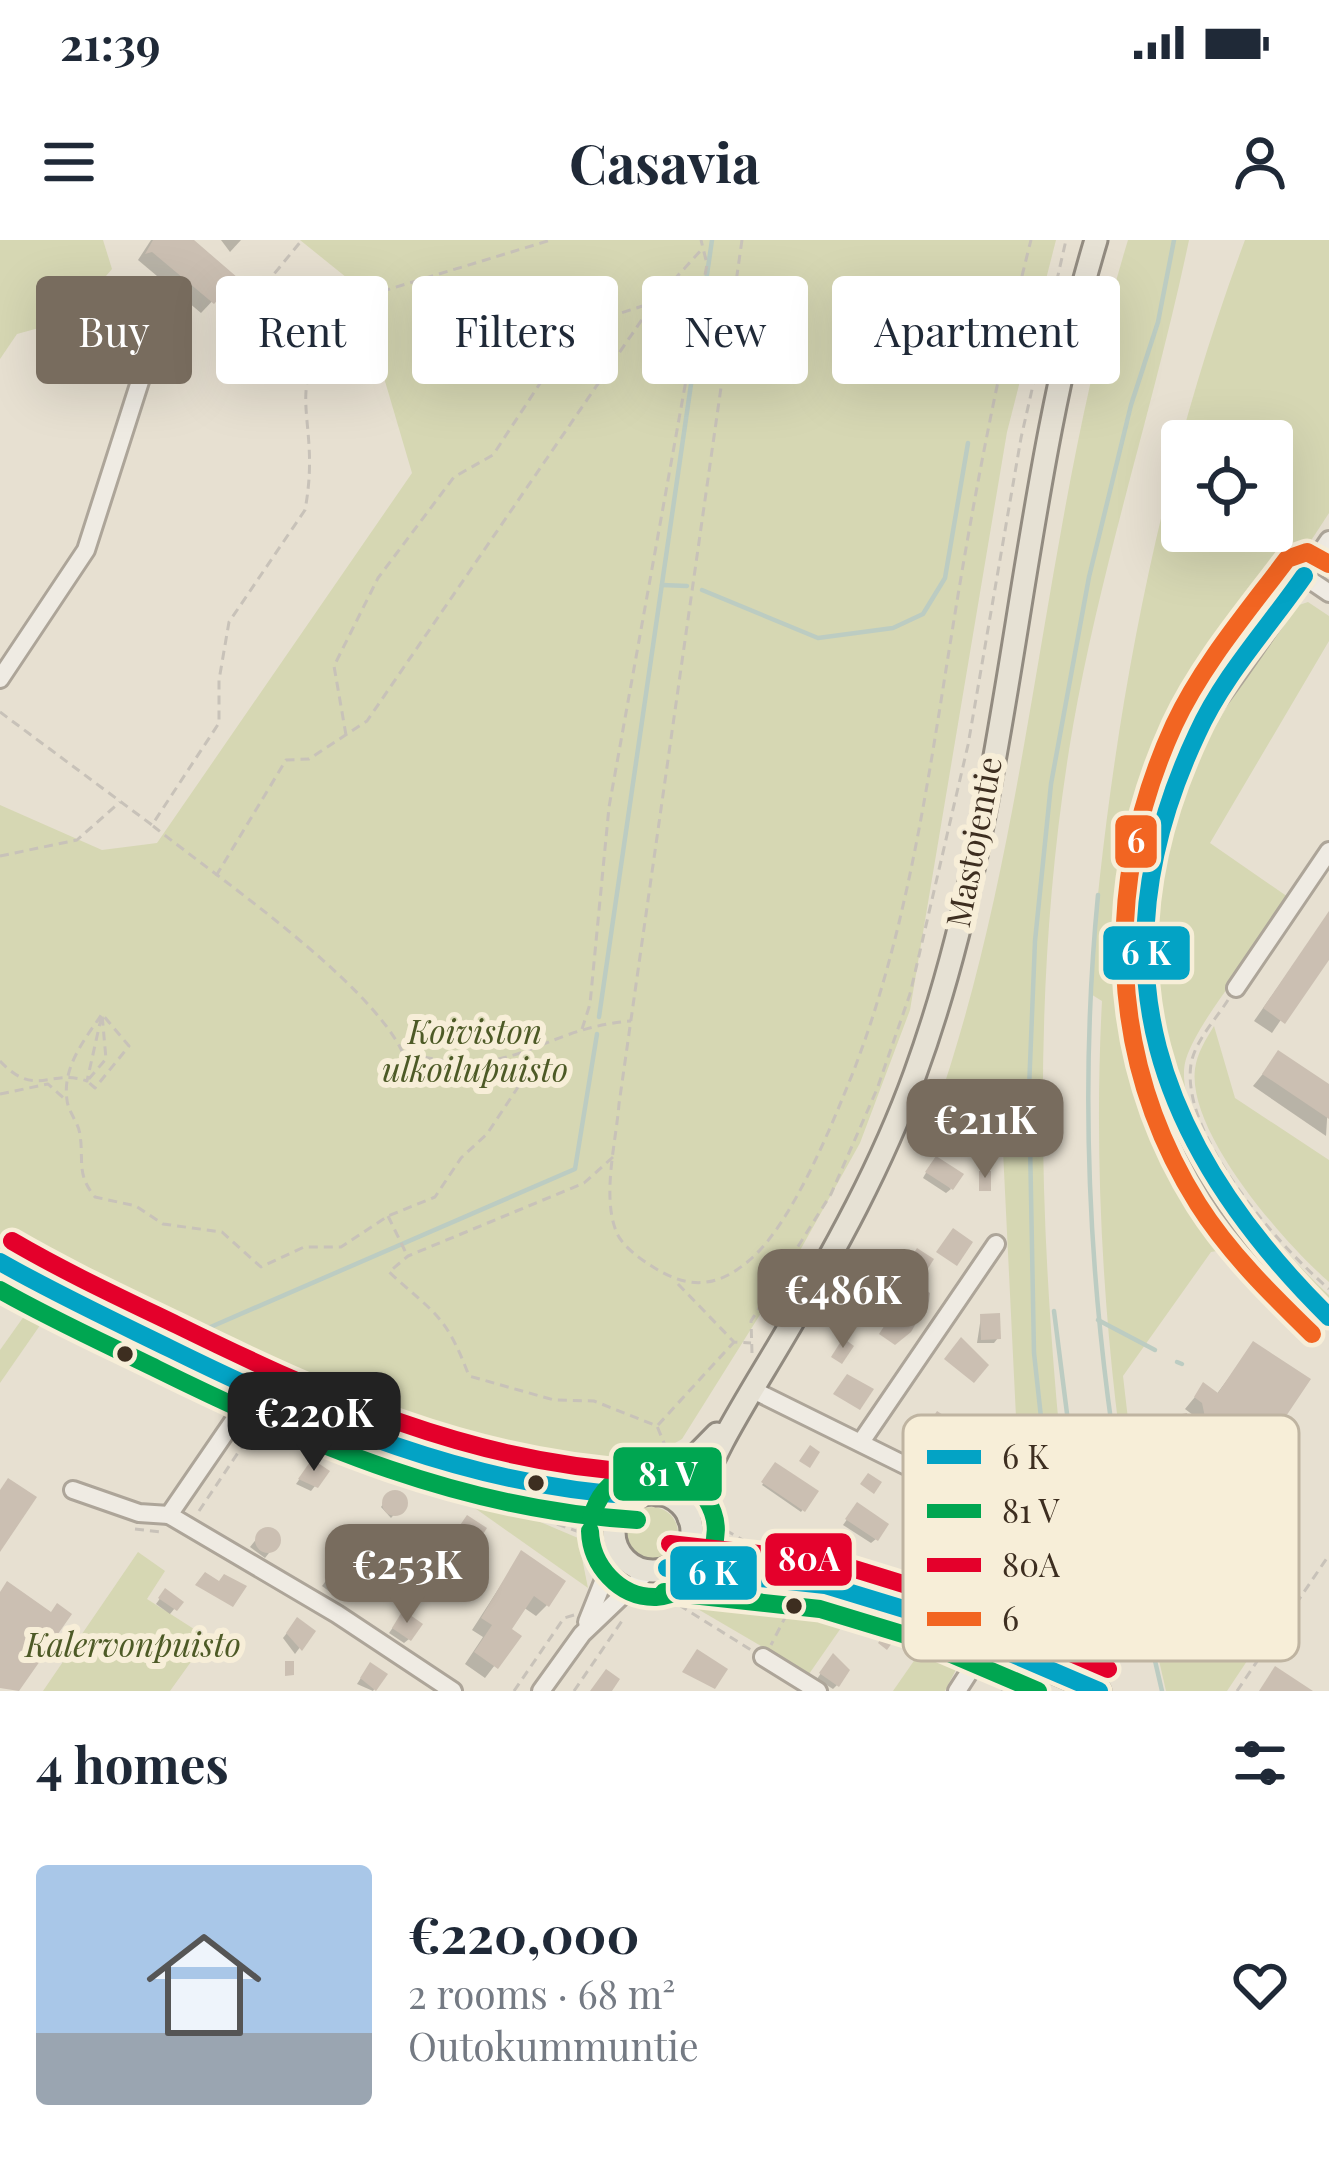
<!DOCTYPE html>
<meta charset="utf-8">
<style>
body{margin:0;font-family:"Playfair Display",serif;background:#f2f2f3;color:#1f2937;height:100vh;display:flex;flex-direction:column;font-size:45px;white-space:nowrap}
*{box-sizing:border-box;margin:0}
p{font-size:39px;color:#747a83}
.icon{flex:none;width:66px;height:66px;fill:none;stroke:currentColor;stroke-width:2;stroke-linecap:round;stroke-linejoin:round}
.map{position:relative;height:1451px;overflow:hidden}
.details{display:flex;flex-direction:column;background:#fff;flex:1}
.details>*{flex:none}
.guide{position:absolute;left:36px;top:36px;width:1257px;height:108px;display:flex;gap:24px}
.controls{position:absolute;left:1161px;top:180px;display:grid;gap:24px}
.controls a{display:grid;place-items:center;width:132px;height:132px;border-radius:12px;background:#fff;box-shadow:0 12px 48px #0002;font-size:60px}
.price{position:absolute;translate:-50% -102px;padding:0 27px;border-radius:24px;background:#786c5e;color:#fff;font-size:39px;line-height:78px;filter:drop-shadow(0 3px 6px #0008)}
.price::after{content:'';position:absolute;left:50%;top:72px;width:36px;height:27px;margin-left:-18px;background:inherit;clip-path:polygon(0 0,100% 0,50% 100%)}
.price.active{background:#222;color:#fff}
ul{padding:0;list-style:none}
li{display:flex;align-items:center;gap:36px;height:300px;padding:0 36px}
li+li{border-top:3px solid #e0e1e3}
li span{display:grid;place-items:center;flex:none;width:336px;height:240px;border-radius:12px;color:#555}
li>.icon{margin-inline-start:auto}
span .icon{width:144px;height:144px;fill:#fffc;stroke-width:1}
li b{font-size:51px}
h2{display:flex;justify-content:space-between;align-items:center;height:144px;padding:0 36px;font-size:51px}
.pill{padding:0 42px;border-radius:12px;background:#fff;box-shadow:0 12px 48px #0002;font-size:42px;line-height:108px}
.pill.active{background:#786c5e;color:#fff}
.status{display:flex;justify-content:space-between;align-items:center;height:84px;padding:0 60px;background:#fff;direction:ltr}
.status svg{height:33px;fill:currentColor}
header{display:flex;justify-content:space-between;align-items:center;height:156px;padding:0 36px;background:#fff;font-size:54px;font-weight:700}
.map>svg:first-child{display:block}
.green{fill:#d6d7b3;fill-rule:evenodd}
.shadow{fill:#0003}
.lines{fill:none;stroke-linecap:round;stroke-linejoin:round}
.stream{stroke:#bcccc2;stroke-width:4.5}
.building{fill:#cbbfb2}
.minor-casing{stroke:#ada599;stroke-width:22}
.major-casing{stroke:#928b80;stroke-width:27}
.path{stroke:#c8c2b9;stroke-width:3;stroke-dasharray:9 6;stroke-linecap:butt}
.minor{stroke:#efebe3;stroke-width:16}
.major{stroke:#e6e1d4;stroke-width:21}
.bus-1-casing{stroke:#f7eed8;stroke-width:27}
.bus-2-casing{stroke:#f7eed8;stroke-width:27}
.bus-3-casing{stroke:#f7eed8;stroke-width:27}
.bus-4-casing{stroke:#f7eed8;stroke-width:27}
.bus-1{stroke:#03a3c5;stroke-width:18}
.bus-2{stroke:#00a651;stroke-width:18}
.bus-3{stroke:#e4002b;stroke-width:18}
.bus-4{stroke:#f26522;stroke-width:18}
.bus-dot{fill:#3d2e20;stroke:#f7eed8;stroke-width:4.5}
.labels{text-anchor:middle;stroke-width:12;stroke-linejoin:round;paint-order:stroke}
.street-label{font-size:33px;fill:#3d2e20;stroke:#f7eed8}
.park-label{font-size:33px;font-style:italic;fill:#4d5a26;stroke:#f7eed8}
.key{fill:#f7eed8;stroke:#bfb4a1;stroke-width:3}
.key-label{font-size:33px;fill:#3d2e20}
.line-badge{stroke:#f7eed8;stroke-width:4.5}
.badge-label{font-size:33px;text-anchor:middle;font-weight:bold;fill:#fff}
</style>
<div class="status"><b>21:39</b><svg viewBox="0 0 49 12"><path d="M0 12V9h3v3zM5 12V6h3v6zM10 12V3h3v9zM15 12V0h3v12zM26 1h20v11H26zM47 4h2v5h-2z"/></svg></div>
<header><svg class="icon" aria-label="menu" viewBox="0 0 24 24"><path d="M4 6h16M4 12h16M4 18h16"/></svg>Casavia<svg class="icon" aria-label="person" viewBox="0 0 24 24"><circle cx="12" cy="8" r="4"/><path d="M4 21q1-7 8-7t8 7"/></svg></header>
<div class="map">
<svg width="1329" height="1451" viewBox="0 0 1329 1451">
<rect width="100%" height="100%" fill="#e7e0d1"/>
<g class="green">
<polygon points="0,0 103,0 112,29 68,80 17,94 0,119"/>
<path d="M300,0H1056L1007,192L910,770L860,903L798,1014L682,1199C645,1221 593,1230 550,1228C508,1226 464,1210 425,1197C275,1148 138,1076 0,1000V565L102,610L157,603L412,233L357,46Z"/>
<path d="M1128,0H1189C1155,163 1102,321 1073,486C1020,795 1045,1109 1085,1418L962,1360L1006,1292L937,1241L950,1225L994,1254L1018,1218L1002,890L936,869C1034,587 1041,284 1128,0Z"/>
<path d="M1245,0H1329V273L1205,463L1168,537L1142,623L1135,697L1141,786L1179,912L1230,992L1228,1009L1211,1012L1123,1136L1137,1257L1170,1283L1281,1349V1370L1227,1451H1166C1114,1233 1090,985 1102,761L1089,753C1109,497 1155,241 1245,0ZM1182,201H1272V291H1182Z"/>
<path d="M1308,362L1329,376V401L1210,603L1288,657V667C1261,706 1199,778 1186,819C1167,882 1285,1016 1329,1055V1066C1292,1033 1257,1000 1230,959C1144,831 1130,659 1197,521C1223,466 1262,416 1296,366Z"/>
<path d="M1214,786L1235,858L1329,920V1042C1284,1003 1187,892 1195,829C1197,813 1206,799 1214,786Z"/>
<polygon points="27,1072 43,1081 0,1143 0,1110"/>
<polygon points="452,1252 498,1264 578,1298 588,1348"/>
<circle cx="652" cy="1293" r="26"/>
<polygon points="138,1312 165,1331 147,1359 208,1398 170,1451 43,1451"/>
<polygon points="702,1336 678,1359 658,1347 633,1353 648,1343"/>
<polygon points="711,1345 850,1375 809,1434 696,1368"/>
<polygon points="934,1392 966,1410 945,1451 893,1451"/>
</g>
<g class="shadow">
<polygon points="151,0 190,0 234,38 201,73 138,20"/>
<polygon points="221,0 241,0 230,12"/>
<polygon points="1329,674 1329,709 1272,793 1254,781"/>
<polygon points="1279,814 1329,848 1326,896 1253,846"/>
<polygon points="931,924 951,949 946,953 923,938"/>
<polygon points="913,1017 930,1020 920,1033 907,1025"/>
<polygon points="981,1077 998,1098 994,1103 977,1103"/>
<polygon points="1254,1104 1264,1204 1253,1215 1235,1203 1199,1210 1193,1175 1185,1169 1204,1146 1216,1155"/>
<polygon points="775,1226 815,1252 801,1272 762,1245"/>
<polygon points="308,1227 315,1246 311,1251 296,1244"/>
<polygon points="392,1251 407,1260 391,1278 381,1267"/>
<polygon points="853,1271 876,1299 871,1303 843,1285"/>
<polygon points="265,1288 280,1299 265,1318 250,1307"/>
<polygon points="404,1299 413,1329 408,1333 389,1320"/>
<polygon points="521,1314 547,1365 536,1376 523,1367 508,1390 517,1396 485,1438 465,1424 483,1397 472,1390"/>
<polygon points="337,1326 353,1334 337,1357 322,1346"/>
<polygon points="161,1357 180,1362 170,1374 156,1364"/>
<polygon points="399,1379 409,1399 404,1403 389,1393"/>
<polygon points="293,1385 312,1391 295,1414 283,1398"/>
<polygon points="829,1421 837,1445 833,1449 817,1439"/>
<polygon points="366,1430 384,1434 373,1451 357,1444"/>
</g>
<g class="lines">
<g class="stream">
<polyline points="662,345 687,346"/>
<polyline points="702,350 818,398 893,388 923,374 945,338 968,203"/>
<path d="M1098,655C1072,922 1100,1191 1162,1451"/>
<polyline points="599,777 712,0"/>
<polyline points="1054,1071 1098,1418 1081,1413"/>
<polyline points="1098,1080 1155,1110"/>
<polyline points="206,1089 575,929 597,794"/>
<polyline points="1177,1122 1182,1124"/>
<polyline points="1050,1399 1054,1406 1061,1404 1062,1370 1034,1113 1029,849 1035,701 1051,544 1089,337 1131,165 1158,82 1174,0"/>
</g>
</g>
<g class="building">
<polygon points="153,0 194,0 238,38 214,64 152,12 145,14"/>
<polygon points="262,59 272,68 244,99 234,91"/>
<polygon points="1329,671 1329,720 1285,784 1263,768"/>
<polygon points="1278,810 1329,844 1329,879 1262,834"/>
<polygon points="936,916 964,934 953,950 925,932"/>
<rect x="979" y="931" width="12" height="20"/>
<polygon points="953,988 973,1002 957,1026 936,1012"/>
<polygon points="917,1008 934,1019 927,1030 910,1019"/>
<polygon points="913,1042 930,1053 929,1061 911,1092 895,1105 879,1094"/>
<polygon points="1000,1073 1001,1099 981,1100 980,1074"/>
<polygon points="961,1097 989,1125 974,1143 944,1119"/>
<polygon points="843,1098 854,1106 842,1124 831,1117"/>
<polygon points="1253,1101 1311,1139 1266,1206 1248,1193 1210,1201 1202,1163 1194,1157 1203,1142 1218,1153"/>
<polygon points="847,1134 874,1149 860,1170 833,1154"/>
<polygon points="937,1171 986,1203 970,1226 922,1194"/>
<polygon points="1187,1173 1193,1205 1179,1208 1172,1176"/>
<polygon points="810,1205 820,1212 810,1228 799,1221"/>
<polygon points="312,1219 330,1231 318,1248 298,1239"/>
<polygon points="775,1222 819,1251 805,1272 761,1242"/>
<polygon points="868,1233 882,1242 874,1254 860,1244"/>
<polygon points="8,1238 37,1257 0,1312 0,1250"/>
<circle cx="395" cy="1263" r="13"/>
<polygon points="857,1262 889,1284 878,1301 845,1279"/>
<polygon points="467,1275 487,1288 476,1305 456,1291"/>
<circle cx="268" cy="1300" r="13"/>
<polygon points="408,1291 428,1304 415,1331 392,1314"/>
<polygon points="521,1310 566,1341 549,1367 534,1356 512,1389 522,1396 498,1429 474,1412 492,1385 481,1378"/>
<circle cx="341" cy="1338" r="14"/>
<polygon points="205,1332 219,1341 224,1334 247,1346 233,1367 195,1345"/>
<polygon points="7,1341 51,1372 57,1363 72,1374 53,1401 60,1406 53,1415 47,1411 19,1451 0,1448 0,1352"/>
<polygon points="165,1348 184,1362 177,1371 158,1358"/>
<polygon points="403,1370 423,1384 411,1401 392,1388"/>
<polygon points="297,1377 316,1391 302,1411 286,1393"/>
<polygon points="887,1390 897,1396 887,1410 878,1403"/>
<polygon points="697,1409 728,1429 715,1449 682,1432"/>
<polygon points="833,1413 850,1430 839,1447 819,1433"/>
<polygon points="285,1421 294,1421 294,1435 285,1436"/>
<polygon points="370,1422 388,1434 376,1451 360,1438"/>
<polygon points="1275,1426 1313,1451 1259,1451"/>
<polygon points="606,1429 620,1439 612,1451 590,1451"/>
</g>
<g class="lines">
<g class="minor-casing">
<g id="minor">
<path d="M1329,300C1300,343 1271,385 1241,428C1226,450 1207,472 1196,496C1096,715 1149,922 1329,1077"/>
<polyline points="1304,336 1329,353"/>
<polyline points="0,439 86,310 160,79"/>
<polyline points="1236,748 1329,611"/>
<polyline points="0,1022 254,1151 527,1259 592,1274 614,1287"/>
<polyline points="753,1150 937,1241"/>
<polyline points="861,1202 996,1004"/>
<polyline points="494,1237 597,1256 638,1256"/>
<polyline points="73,1250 139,1273 169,1275 254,1151"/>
<polyline points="169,1275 337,1374 453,1451"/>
<polyline points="587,1382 617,1307"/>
<polyline points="763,1417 818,1451"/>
<polyline points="541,1451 582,1394 648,1331"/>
<polyline points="957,1451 988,1403"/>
</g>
</g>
<g class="major-casing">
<g id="major">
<circle cx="653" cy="1292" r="39"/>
<polyline points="658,1254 717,1194"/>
<path d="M689,1278C711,1212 751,1153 786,1093C835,1010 882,925 915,834C1013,566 1014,272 1096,0"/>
<polyline points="691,1298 715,1311 917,1373 1099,1451"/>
<polyline points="667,1328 759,1336"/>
</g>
</g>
<g class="path">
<path d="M742,0L619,864C616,902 602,955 616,991C620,1003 636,1016 647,1023C685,1049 715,1051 752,1018C793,981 831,887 852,835C907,694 928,541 952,392C973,261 998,129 1031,0"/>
<polyline points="250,45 321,63 360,58 551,0"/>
<polyline points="265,45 302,0"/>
<path d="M0,472L152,585L219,483V440L229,382L305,270C325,163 266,147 368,55"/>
<polyline points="346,495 334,426 378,338 454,237 493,215 577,87 652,63"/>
<path d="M153,586C221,640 366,739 402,811C515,846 534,789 631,781"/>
<polyline points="0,616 77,600 120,562"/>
<polyline points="216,636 286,520 309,519 367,481 654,62 702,9"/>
<path d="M1228,760C1216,779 1195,801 1191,824C1180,896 1279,1006 1329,1049"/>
<polyline points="582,789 590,764 609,567 707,24 701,0"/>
<path d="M0,821C36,859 49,828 87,841L102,774L106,819L87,841L95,848L129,806L102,774C85,799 62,827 67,860C68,872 79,883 80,895C84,921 76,934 95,957L136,966L163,984L222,992L261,1027L304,1007H341L388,976L435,957L461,918L487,894L532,826L530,813"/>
<polyline points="0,854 48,844 66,860"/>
<path d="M613,917L584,943L408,1016L389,1032C435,1074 446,1075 469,1136L554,1160L594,1161L657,1186L669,1215"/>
<polyline points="388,976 407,1015"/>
<polyline points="678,1044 734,1102 751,1103"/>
<polyline points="13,1048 213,1150"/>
<polyline points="752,1113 751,1081 831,954 877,849 910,754 968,505 1021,198 1066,0"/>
<polyline points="658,1185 734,1102"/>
<polyline points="608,1240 652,1231"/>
<polyline points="714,1264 720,1287 743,1300"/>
<polyline points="199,1271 264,1174"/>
<polyline points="557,1284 585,1294 592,1320"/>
<polyline points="135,1289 161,1292"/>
<polyline points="766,1353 794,1360 771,1405"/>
<polyline points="642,1359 663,1356 679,1365 695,1350"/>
<polyline points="679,1365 751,1410"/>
<polyline points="514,1451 564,1378 574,1375"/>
<polyline points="574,1451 624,1378"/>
<polyline points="1002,1451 1009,1435"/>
<polyline points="1237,1451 1329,1315"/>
</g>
<use href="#minor" class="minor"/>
<use href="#major" class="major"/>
<g class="bus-1-casing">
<g id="bus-1">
<path d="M1304,336C1268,388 1223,436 1197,494C1089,724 1157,907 1329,1077"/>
<path d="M0,1022C56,1054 114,1081 171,1109C321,1183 469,1246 638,1256"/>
<polyline points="667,1328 825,1345 917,1373 1099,1451"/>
</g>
</g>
<g class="bus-2-casing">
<g id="bus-2">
<path d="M0,1050C51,1079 104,1103 157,1129C311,1205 463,1270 637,1280"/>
<path d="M590,1291C591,1325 619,1358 656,1357C675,1356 692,1344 702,1329C760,1245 617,1183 591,1279"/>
<polyline points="664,1352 820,1369 909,1396 1038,1451"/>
</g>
</g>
<g class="bus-3-casing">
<g id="bus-3">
<path d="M12,1001C65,1032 121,1058 177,1085C326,1158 471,1223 639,1232"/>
<polyline points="670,1304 832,1322 926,1351 1108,1429"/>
</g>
</g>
<g class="bus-4-casing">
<path id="bus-4" d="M1312,1094C1271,1054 1229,1013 1198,964C1106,817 1103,641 1174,485C1202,425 1248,371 1287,319L1307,312L1329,324"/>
</g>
<use href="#bus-1" class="bus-1"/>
<use href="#bus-2" class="bus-2"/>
<use href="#bus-3" class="bus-3"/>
<use href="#bus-4" class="bus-4"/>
</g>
<g class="bus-dot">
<circle cx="125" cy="1114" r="10"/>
<circle cx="536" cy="1243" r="10"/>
<circle cx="794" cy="1366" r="10"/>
</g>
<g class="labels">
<g class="street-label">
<text transform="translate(974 602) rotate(-79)" y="12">Mastojentie</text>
</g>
<g class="park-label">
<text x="475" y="804">Koiviston<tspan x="475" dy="38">ulkoilupuisto</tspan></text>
<text x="133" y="1417">Kalervonpuisto</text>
</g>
</g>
<rect x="903" y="1175" width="396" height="246" rx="18" class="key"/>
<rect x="927" y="1210" width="54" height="14" fill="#03a3c5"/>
<rect x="927" y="1264" width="54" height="14" fill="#00a651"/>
<rect x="927" y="1318" width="54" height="14" fill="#e4002b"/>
<rect x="927" y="1372" width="54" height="14" fill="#f26522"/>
<g class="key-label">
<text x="1002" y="1229">6 K</text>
<text x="1002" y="1283">81 V</text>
<text x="1002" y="1337">80A</text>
<text x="1002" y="1391">6</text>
</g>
<g class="line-badge">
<rect x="1113" y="573" width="46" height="57" rx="12" fill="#f26522"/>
<rect x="1101" y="684" width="91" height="58" rx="12" fill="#03a3c5"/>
<rect x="611" y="1205" width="113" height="58" rx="12" fill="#00a651"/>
<rect x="763" y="1291" width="91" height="57" rx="12" fill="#e4002b"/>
<rect x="668" y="1304" width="91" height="58" rx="12" fill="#03a3c5"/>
</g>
<g class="badge-label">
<text x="1136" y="613">6</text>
<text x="1146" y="725">6 K</text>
<text x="668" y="1246">81 V</text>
<text x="809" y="1331">80A</text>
<text x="713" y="1345">6 K</text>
</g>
</svg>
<div class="controls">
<a><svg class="icon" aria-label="locate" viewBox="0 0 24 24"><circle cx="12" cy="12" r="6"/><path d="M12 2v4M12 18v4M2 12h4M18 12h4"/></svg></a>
</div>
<b class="price" style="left:985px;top:941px">€211K</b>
<b class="price" style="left:843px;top:1111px">€486K</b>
<b class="price active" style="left:314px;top:1234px">€220K</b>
<b class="price" style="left:407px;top:1386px">€253K</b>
<div class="guide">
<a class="pill active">Buy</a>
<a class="pill">Rent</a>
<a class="pill">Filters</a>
<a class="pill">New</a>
<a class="pill">Apartment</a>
</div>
</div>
<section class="details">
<h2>4 homes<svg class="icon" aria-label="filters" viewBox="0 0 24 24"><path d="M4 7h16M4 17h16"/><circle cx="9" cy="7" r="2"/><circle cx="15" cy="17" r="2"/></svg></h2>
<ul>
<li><span style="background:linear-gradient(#a9c7e8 70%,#9aa5b1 0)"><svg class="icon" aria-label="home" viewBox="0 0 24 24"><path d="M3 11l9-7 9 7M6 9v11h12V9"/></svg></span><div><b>€220,000</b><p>2 rooms · 68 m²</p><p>Outokummuntie</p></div><svg class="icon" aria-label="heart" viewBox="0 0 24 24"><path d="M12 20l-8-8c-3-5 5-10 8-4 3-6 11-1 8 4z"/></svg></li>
</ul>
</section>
